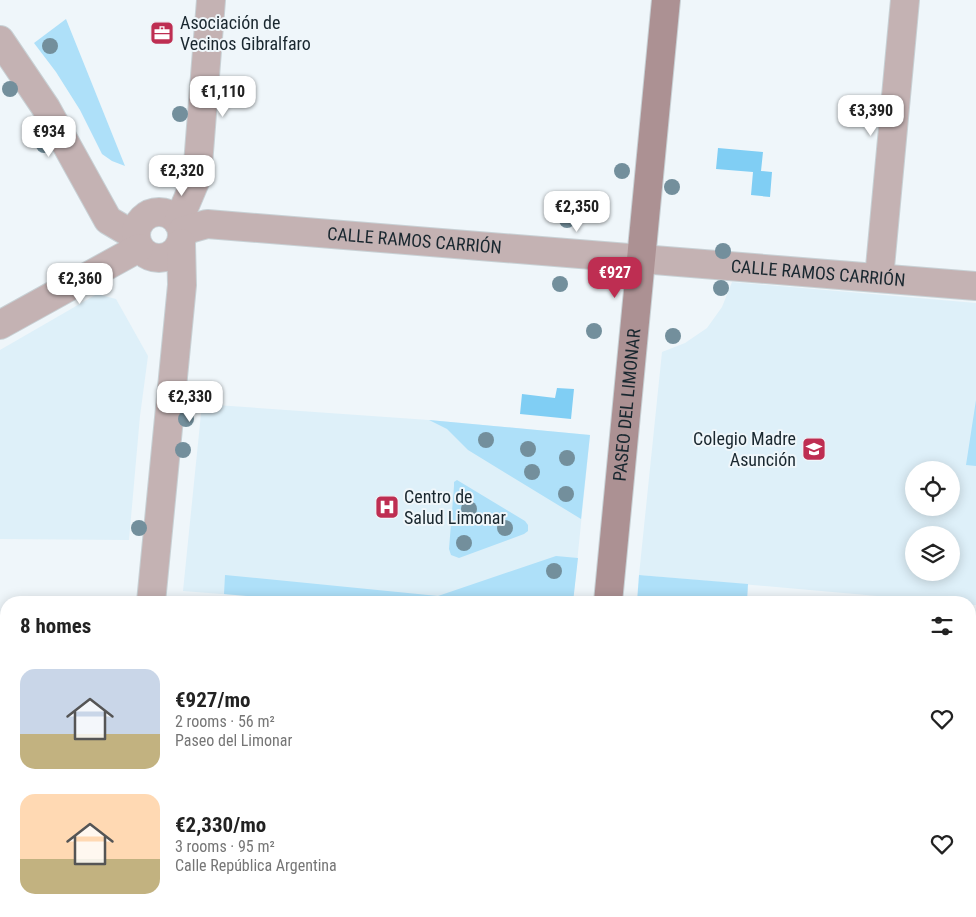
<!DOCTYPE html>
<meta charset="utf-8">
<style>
body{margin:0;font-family:"Roboto Condensed",sans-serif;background:#f6f6f6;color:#222;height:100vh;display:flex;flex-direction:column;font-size:19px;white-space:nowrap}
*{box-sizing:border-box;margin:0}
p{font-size:16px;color:#767676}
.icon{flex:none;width:28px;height:28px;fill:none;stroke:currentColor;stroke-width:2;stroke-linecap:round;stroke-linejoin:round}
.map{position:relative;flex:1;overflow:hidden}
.drawer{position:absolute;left:0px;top:596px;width:976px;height:321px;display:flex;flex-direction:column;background:#fff;border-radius:20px 20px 0 0;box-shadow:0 2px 12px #0003}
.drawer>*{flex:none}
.buttons{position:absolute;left:905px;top:461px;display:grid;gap:10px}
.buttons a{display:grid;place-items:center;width:55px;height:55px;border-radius:50%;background:#fff;box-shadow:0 2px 12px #0003;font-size:25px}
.price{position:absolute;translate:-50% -42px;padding:0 11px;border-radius:10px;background:#fff;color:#222;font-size:16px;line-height:32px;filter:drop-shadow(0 1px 2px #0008)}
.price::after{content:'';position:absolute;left:50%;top:30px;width:15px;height:11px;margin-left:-8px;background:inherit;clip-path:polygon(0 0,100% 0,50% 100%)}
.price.selected{background:#be2e52;color:#fff}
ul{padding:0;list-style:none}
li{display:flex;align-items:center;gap:15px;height:125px;padding:0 20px}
li span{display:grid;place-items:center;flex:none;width:140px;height:100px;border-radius:15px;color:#555}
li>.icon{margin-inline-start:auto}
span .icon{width:60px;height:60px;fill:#fffc;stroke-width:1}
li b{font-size:21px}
h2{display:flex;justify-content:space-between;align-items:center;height:60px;padding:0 20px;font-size:21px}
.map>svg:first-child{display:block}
.built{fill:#def0f9;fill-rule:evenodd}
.green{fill:#aee0f9}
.water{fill:#80cef4}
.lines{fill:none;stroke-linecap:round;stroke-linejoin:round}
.minor-casing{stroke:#c8d1d5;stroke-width:30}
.tertiary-casing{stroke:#c8d1d5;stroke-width:30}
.secondary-casing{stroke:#c8d1d5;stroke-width:30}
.minor{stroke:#c4b2b3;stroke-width:28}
.tertiary{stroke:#c4b2b3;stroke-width:28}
.secondary{stroke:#ac9193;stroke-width:28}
.tree{fill:#738f9c}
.labels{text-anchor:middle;stroke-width:4;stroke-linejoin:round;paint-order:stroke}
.poi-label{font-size:18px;fill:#19272f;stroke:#eff6fa;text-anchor:start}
.street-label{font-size:18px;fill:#19272f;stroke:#eff6fa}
</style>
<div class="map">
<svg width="976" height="917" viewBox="0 0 976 917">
<rect width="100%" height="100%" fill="#eff6fa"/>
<g class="built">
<path d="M732,282L976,303V605H970V602H945L639,575L662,352L685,343L707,328L722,307ZM914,470H951V508H914ZM914,535H951V572H914Z"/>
<polygon points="97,294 116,299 148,356 140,416 129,540 0,539 0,350"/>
<polygon points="202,404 429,420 590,435 573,602 321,602 183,591"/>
<polygon points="0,757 6,758 6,911 546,911 546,917 0,917"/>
</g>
<g class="green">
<polygon points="66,19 125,166 112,161 102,154 80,110 56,72 34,43"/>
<polygon points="976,400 976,466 966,465"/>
<polygon points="429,420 590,435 581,519 468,450 447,429"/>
<polygon points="457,480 525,521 528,525 528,531 524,534 459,558 451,555 449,549 454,486 454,482"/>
<polygon points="556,556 578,558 573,602 321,602 224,594 225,575 438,596"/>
<polygon points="639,575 748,584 747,602 637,602"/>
<polygon points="307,911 422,911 434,917 303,917"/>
<polygon points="465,911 546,911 546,917 476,917"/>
</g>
<g class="water">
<polygon points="718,148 763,152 761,171 772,172 770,197 751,195 753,172 716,169"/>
<polygon points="557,388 574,389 571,419 520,414 522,394 555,398"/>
<polygon points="970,719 976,720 976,772 970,771"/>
</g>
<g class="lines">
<g class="minor-casing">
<g id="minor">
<polyline points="0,40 46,108 108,220 135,236"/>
<circle cx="159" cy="235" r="23"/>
<polyline points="178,222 197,177 211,0"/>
<path id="s1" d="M182,231L207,224L976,286"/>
<polyline points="879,278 905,0"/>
<polyline points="0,325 139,248"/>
<polyline points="151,602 182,285 181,243"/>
</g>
</g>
<g class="tertiary-casing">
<g id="tertiary">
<polyline points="0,730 6,731"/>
<polyline points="763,911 788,917"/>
</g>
</g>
<g class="secondary-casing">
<g id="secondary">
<path id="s2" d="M608,602L666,0"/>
<polyline points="580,917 580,911"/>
</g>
</g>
<use href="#minor" class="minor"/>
<use href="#tertiary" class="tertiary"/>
<use href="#secondary" class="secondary"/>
</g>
<g class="tree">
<circle cx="50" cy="46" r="8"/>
<circle cx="10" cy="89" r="8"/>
<circle cx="180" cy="114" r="8"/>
<circle cx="44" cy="145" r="8"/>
<circle cx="622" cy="171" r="8"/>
<circle cx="672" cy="187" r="8"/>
<circle cx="567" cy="220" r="8"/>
<circle cx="723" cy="251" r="8"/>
<circle cx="560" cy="284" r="8"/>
<circle cx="721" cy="288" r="8"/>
<circle cx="594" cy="331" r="8"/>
<circle cx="673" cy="336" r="8"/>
<circle cx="186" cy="419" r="8"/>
<circle cx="486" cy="440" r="8"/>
<circle cx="528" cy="449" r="8"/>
<circle cx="183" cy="450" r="8"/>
<circle cx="567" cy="458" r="8"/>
<circle cx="532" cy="472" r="8"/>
<circle cx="566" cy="494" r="8"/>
<circle cx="469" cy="509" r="8"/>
<circle cx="139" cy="528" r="8"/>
<circle cx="505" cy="528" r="8"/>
<circle cx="464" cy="543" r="8"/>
<circle cx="554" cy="571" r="8"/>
</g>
<defs>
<g id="office-square" transform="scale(1.25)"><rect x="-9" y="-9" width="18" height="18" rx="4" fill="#be2e52" stroke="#eff6fa"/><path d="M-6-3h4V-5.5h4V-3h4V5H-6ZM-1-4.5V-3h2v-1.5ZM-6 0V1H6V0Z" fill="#fff"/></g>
<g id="school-square" transform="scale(1.25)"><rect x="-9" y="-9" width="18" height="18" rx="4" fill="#be2e52" stroke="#eff6fa"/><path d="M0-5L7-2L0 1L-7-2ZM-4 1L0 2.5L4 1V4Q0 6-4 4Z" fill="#fff"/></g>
<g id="hospital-square" transform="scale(1.25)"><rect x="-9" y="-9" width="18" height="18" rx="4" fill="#be2e52" stroke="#eff6fa"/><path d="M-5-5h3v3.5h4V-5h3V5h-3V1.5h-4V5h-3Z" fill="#fff"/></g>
</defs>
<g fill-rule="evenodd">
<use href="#office-square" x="162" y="33"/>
<use href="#school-square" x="814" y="449"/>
<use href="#hospital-square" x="387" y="507"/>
</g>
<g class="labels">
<g class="poi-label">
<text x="180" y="29">Asociación de<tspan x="180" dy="21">Vecinos Gibralfaro</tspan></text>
<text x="796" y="445" text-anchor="end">Colegio Madre<tspan x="796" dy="21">Asunción</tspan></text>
<text x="404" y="503">Centro de<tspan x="404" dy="21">Salud Limonar</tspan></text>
</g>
<g class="street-label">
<text dy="6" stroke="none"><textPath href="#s1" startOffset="234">CALLE RAMOS CARRIÓN</textPath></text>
<text dy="6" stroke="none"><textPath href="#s1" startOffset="639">CALLE RAMOS CARRIÓN</textPath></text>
<text dy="6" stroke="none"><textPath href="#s2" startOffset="198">PASEO DEL LIMONAR</textPath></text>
</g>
</g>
</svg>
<div class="buttons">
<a><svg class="icon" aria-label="locate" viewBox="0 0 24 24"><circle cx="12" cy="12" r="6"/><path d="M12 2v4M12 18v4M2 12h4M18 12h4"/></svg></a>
<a><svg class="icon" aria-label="layers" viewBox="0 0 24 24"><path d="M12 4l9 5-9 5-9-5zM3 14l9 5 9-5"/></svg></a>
</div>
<b class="price" style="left:223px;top:118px">€1,110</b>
<b class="price" style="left:871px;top:137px">€3,390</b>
<b class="price" style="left:49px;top:158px">€934</b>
<b class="price" style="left:182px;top:197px">€2,320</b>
<b class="price" style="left:577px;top:233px">€2,350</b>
<b class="price selected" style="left:615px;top:299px">€927</b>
<b class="price" style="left:80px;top:305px">€2,360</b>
<b class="price" style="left:190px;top:423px">€2,330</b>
<section class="drawer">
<h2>8 homes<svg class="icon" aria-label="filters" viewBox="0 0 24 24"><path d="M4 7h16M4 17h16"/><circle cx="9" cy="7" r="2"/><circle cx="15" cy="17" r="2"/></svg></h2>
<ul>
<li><span style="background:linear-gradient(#c9d6e8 65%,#c2b280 0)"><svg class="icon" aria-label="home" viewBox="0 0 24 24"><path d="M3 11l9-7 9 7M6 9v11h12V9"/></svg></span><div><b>€927/mo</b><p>2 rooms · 56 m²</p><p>Paseo del Limonar</p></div><svg class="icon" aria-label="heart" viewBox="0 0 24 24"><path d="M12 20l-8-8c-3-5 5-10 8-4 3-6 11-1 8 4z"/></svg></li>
<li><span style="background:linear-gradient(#ffd9b3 65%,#c2b280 0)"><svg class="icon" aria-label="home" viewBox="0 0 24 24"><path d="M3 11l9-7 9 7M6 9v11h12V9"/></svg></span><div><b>€2,330/mo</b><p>3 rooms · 95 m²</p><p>Calle República Argentina</p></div><svg class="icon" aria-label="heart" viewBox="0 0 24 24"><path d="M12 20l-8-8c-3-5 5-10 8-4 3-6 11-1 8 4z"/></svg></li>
</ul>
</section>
</div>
